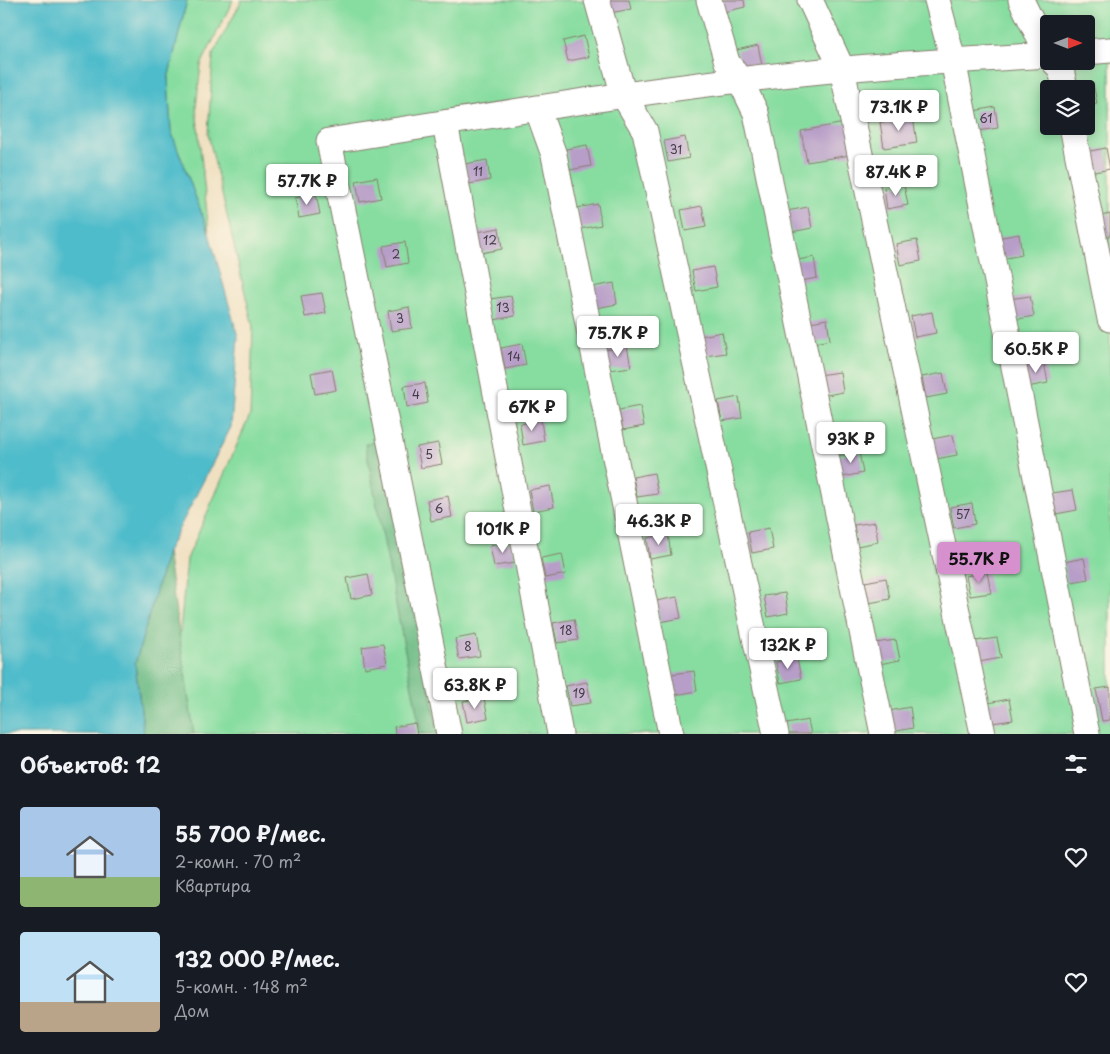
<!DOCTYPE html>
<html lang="ru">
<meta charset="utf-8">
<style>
body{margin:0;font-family:"Playpen Sans",sans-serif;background:#20242c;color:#f1f3f6;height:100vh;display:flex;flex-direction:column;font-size:19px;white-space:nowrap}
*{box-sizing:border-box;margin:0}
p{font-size:16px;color:#9ea1a6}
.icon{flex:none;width:28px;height:28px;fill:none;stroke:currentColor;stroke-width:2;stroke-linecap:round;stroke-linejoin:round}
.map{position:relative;height:734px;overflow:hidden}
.drawer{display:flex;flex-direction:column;background:#171b24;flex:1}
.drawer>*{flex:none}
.needle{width:32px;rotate:90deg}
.tools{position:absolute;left:1040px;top:15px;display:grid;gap:10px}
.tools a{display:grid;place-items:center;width:55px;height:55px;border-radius:5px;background:#171b24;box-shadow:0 2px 12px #0003;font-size:25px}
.price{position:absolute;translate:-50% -42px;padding:0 11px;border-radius:5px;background:#fff;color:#222;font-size:16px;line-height:32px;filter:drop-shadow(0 1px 2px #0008)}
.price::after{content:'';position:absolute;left:50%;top:30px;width:15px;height:11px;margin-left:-8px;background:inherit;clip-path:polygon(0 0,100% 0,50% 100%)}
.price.active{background:#d690ce;color:#111}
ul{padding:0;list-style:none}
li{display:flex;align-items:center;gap:15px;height:125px;padding:0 20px}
li span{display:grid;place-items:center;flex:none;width:140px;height:100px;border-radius:5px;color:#555}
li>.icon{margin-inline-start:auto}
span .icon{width:60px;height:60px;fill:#fffc;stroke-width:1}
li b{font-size:21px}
h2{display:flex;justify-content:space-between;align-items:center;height:60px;padding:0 20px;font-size:21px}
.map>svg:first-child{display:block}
.green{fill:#87dda0;stroke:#527c5e;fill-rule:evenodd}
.forest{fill:#6dbc86;stroke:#446c51}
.water{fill:#50bccb;stroke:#366c74}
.building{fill:#b79ec8}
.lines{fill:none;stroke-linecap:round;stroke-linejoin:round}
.minor-casing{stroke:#867e6e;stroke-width:27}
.minor{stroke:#fff;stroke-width:25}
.labels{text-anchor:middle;stroke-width:4;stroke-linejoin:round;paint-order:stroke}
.number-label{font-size:12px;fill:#433c47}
</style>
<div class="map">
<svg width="1110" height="734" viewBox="0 0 1110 734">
<rect width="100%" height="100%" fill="#fcf5e5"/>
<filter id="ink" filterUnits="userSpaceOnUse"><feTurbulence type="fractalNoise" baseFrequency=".02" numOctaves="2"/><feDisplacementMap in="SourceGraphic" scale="10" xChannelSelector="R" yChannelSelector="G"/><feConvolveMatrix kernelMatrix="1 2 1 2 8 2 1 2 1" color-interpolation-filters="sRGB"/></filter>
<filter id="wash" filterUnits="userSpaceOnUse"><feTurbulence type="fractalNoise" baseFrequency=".0096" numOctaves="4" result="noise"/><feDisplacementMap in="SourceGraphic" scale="20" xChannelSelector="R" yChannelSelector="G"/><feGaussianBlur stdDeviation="1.12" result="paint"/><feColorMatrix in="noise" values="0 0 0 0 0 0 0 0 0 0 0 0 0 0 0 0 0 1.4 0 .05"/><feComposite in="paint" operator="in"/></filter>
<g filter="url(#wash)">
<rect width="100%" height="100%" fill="#f0e0c1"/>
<g class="green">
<polygon points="187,0 233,0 201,65 196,107 209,233 171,131 168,79"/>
<path d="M241,0H1110V734H164L174,694L187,559L250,415L253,327L208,134L213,54L240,4ZM1049,24H1086V61H1049ZM1049,89H1086V126H1049Z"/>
</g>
<g class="forest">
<polygon points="381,441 438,734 421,734 365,444"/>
<polygon points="167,552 194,734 144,734 135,664"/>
</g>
<polygon class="water" points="0,0 187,0 168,79 171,131 209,233 238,337 231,427 167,552 135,664 144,734 0,734"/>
<g id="blocks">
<g class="building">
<polygon points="607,0 629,0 631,9 610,13"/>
<polygon points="722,0 744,0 745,7 724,12"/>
<polygon points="584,36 589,57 568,61 563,41"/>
<polygon points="758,45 762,66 741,70 737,50"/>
<polygon points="1093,83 1097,104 1086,106 1086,89 1072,88"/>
<polygon points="995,107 998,128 977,131 974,111"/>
<polygon points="913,117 917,143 884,148 880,122"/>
<polygon points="850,122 856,154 807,162 801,131"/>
<polygon points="685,137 689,158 668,162 664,141"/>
<polygon points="587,145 591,166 570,170 566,149"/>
<polygon points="1106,148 1110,169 1089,173 1085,152"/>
<polygon points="487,160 490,180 469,184 465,164"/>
<polygon points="377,177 381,198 360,202 356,181"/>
<polygon points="904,185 908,205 887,209 884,188"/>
<polygon points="316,194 320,214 299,218 295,198"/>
<polygon points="598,204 601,225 580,229 577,208"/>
<polygon points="702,206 706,227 685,231 681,210"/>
<polygon points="808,207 812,228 791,232 787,211"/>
<polygon points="1110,214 1110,236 1100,237 1096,217"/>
<polygon points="499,228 502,249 481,253 477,232"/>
<polygon points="1019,234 1022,255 1001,259 997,238"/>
<polygon points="917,240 921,261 900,265 896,244"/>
<polygon points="405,242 408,263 387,267 383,246"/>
<polygon points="814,257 817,278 796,282 793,261"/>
<polygon points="713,267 717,287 696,291 692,271"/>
<polygon points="614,283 617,304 596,308 592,287"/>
<polygon points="322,293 326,313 305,317 301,296"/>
<polygon points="511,296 515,316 494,320 490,299"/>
<polygon points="1030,296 1034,316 1013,320 1009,299"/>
<polygon points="409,307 412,328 391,331 388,311"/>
<polygon points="932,312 936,333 915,337 911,316"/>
<polygon points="827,319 830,340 809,344 805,323"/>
<polygon points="722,332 726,353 705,356 701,336"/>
<polygon points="522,344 526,365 505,369 501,348"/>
<polygon points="627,346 631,367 609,370 606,350"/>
<polygon points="1044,362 1048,383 1027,387 1023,366"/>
<polygon points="332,369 336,390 315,394 311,373"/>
<polygon points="840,372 843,392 822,396 818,375"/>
<polygon points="943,373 947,394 926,398 922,377"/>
<polygon points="425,383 428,403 407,407 404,386"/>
<polygon points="739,397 742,418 722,421 718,401"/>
<polygon points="640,406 644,426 623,430 619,410"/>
<polygon points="541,420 544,441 523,445 520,424"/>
<polygon points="953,435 957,455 936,459 932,439"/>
<polygon points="438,443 442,464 421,468 417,447"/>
<polygon points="859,452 863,473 842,477 838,456"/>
<polygon points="654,473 658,494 637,497 633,477"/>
<polygon points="550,486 554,507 533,511 529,490"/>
<polygon points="1073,490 1077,510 1056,514 1052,493"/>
<polygon points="448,496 452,517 431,521 427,500"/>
<polygon points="972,503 975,524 954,528 950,507"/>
<polygon points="875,522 878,542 857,546 854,525"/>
<polygon points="769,528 773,549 752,553 748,532"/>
<polygon points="668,534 671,555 650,559 647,538"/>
<polygon points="511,542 515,563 494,566 490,546"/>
<polygon points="562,554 566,574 545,578 541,558"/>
<polygon points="1084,558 1088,579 1067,583 1064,562"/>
<polygon points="987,572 991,593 970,596 966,576"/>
<polygon points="368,574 372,595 351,599 347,578"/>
<polygon points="886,578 890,599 869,603 865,582"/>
<polygon points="785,593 788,613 768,617 764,596"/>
<polygon points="677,597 681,618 660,622 656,601"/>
<polygon points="574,619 578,640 557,643 553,623"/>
<polygon points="476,635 480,656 459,659 455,639"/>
<polygon points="997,638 1001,658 979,662 976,641"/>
<polygon points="896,640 900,660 879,664 875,643"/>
<polygon points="383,644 387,664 365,668 362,647"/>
<polygon points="797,658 801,679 780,683 776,662"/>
<polygon points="694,671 697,691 676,695 672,674"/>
<polygon points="587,682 591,703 570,706 566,686"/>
<polygon points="1110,687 1110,720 1102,721 1096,689"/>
<polygon points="484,698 488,718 467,722 463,701"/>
<polygon points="1009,699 1013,720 992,723 988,703"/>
<polygon points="910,707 913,728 892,732 889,711"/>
<polygon points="808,720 811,734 789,734 787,724"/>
<polygon points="415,723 417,734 395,734 394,727"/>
</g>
</g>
</g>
<g filter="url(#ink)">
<use href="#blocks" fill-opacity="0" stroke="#867e6e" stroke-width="1"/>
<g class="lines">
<g class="minor-casing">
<g id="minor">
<polyline points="597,0 624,96 645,131 776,734"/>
<polyline points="709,0 727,62 740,80 756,113 883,734"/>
<polyline points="810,0 842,69 983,734"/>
<polyline points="937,0 953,60 1087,734"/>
<polyline points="1021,0 1049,57"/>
<polyline points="1086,52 1110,50"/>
<polyline points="1053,61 1061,69 1065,89"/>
<polyline points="537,108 554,155 671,734"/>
<polyline points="445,123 560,734"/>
<polyline points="1072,126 1110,319"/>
<path d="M449,734L329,141C466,120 603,96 740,80C843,67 946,61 1049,55"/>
</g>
</g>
<use href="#minor" class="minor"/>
</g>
</g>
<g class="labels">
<g class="number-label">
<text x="986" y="123">61</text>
<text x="676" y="154">31</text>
<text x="478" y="176">11</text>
<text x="490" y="245">12</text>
<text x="396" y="259">2</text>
<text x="503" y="312">13</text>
<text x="400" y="323">3</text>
<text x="514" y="361">14</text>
<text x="416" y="399">4</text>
<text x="429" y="459">5</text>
<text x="439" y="513">6</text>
<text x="963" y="519">57</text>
<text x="566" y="635">18</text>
<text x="468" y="651">8</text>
<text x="579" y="698">19</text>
</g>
</g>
</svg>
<div class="tools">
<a><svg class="needle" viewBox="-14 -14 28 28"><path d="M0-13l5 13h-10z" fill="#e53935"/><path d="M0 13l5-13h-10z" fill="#9ea1a6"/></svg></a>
<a><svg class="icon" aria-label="layers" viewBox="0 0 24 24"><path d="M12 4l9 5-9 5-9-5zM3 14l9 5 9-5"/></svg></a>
</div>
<b class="price" style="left:899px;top:132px">73.1K ₽</b>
<b class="price" style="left:896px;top:197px">87.4K ₽</b>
<b class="price" style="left:307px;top:206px">57.7K ₽</b>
<b class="price" style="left:618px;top:358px">75.7K ₽</b>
<b class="price" style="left:1036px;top:374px">60.5K ₽</b>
<b class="price" style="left:532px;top:432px">67K ₽</b>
<b class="price" style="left:851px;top:464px">93K ₽</b>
<b class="price" style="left:659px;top:546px">46.3K ₽</b>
<b class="price" style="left:503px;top:554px">101K ₽</b>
<b class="price active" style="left:979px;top:584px">55.7K ₽</b>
<b class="price" style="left:788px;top:670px">132K ₽</b>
<b class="price" style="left:475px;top:710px">63.8K ₽</b>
</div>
<section class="drawer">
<h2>Объектов: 12<svg class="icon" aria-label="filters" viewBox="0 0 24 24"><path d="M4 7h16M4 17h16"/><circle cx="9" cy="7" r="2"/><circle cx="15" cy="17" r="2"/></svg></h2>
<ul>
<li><span style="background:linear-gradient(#a9c7e8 70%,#8fb573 0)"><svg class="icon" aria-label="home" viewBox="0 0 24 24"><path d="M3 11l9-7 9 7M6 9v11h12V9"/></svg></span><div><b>55 700 ₽/мес.</b><p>2-комн. · 70 m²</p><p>Квартира</p></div><svg class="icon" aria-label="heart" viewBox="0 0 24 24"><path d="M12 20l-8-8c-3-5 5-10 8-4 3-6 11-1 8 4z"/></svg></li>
<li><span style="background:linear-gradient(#bfe0f5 70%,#b9a48a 0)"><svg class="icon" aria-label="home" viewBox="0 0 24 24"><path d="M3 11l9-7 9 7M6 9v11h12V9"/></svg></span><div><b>132 000 ₽/мес.</b><p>5-комн. · 148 m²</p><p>Дом</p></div><svg class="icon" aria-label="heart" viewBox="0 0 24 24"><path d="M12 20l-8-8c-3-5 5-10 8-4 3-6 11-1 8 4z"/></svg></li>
</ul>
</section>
